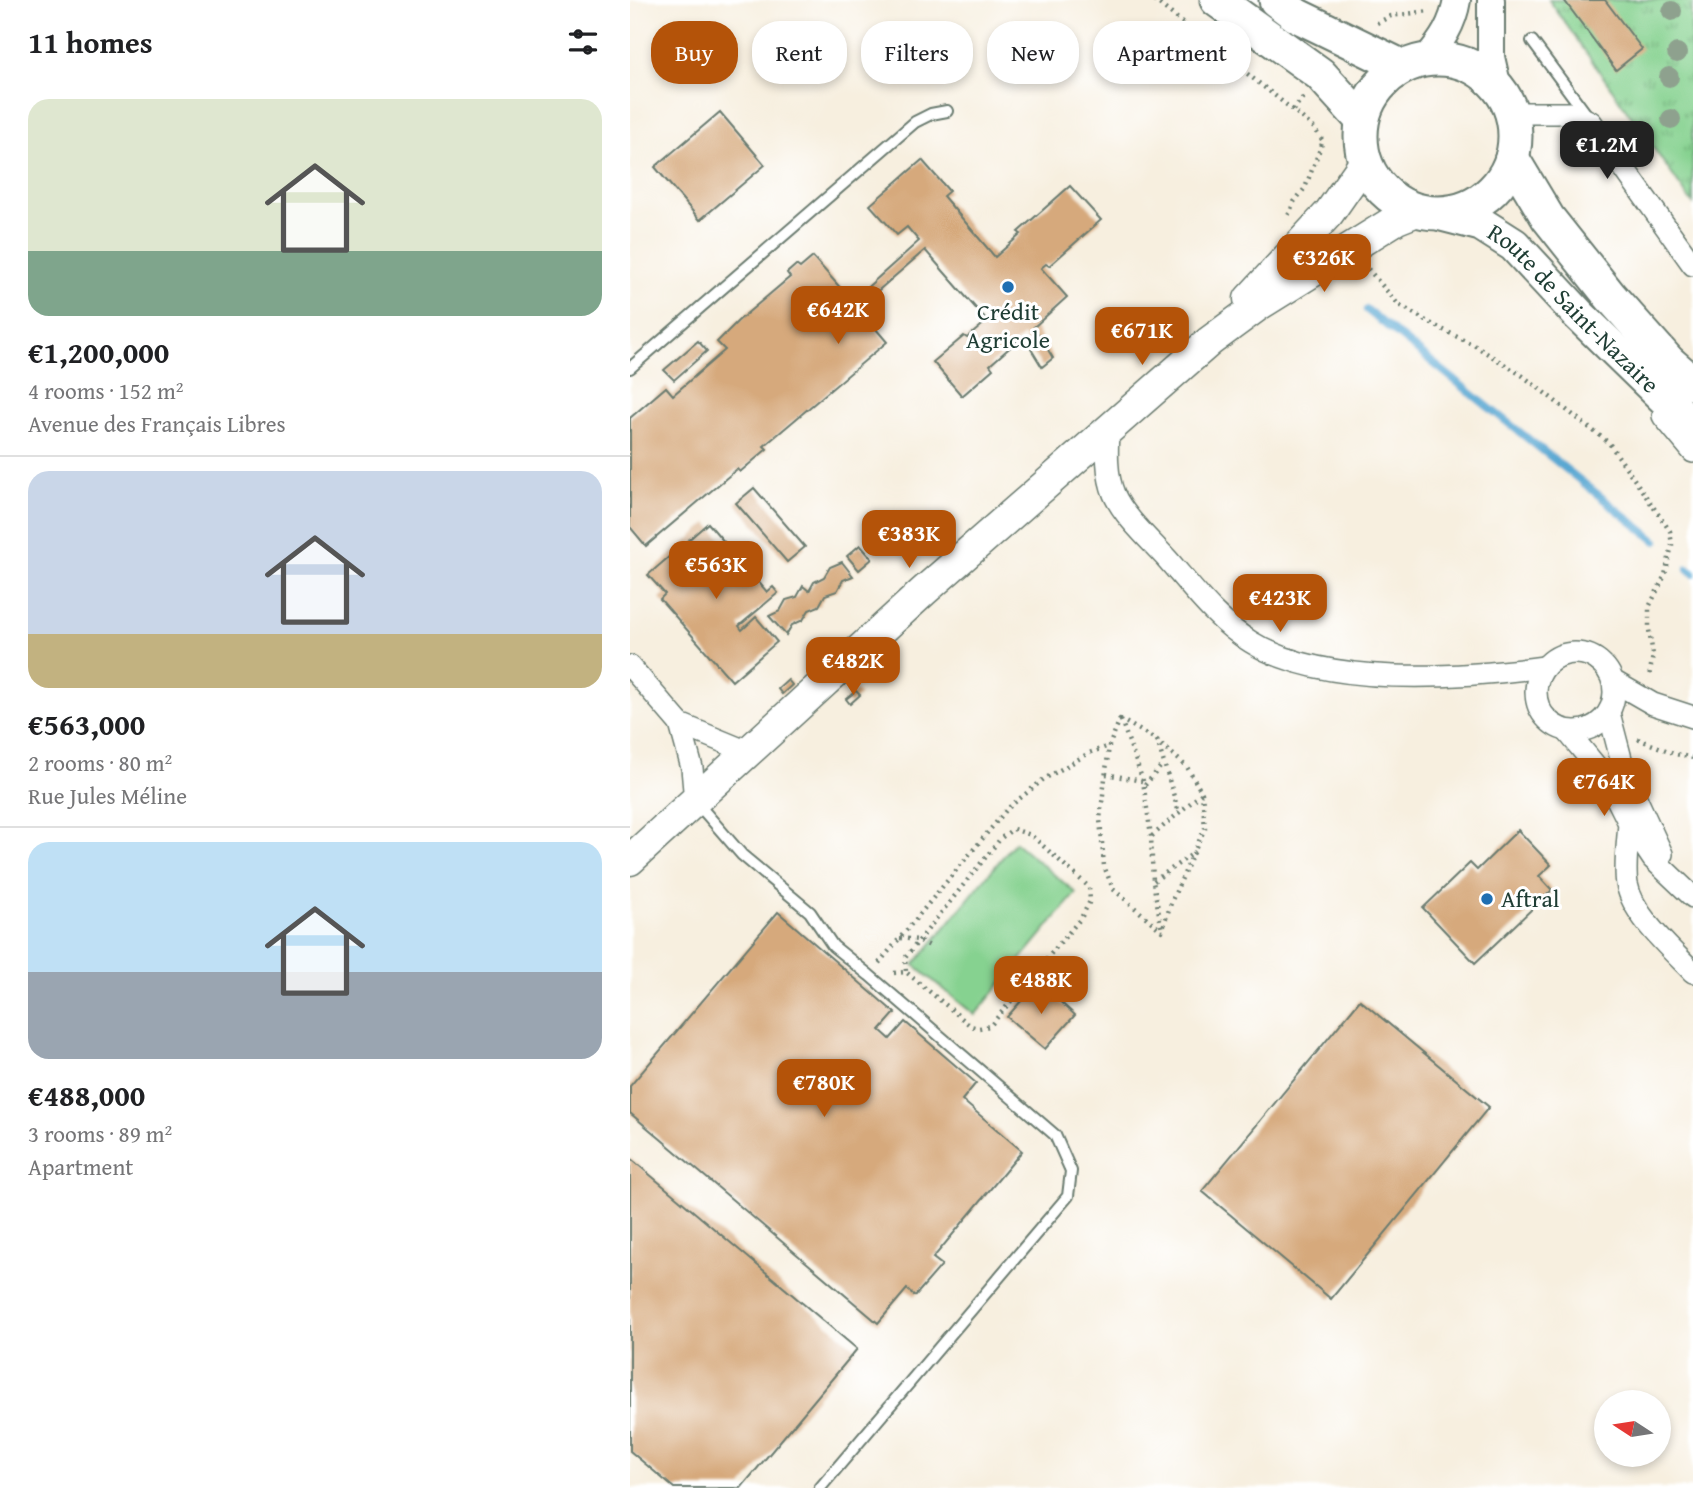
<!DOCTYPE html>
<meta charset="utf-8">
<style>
body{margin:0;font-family:"Gentium Book Plus",serif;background:#f6f6f6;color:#202124;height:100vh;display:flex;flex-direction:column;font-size:26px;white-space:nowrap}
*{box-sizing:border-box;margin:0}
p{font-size:23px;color:#757577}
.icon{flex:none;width:38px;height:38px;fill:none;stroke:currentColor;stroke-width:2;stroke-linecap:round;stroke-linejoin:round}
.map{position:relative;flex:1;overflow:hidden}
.sheet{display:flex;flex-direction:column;background:#fff;width:630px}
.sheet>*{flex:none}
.banner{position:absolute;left:21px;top:21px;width:665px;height:63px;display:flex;gap:14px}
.needle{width:46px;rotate:282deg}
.buttons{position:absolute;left:964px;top:1390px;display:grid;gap:14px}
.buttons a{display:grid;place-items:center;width:77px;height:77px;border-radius:50%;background:#fff;box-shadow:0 4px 10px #0003;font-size:35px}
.price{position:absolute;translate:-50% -60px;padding:0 16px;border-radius:14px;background:#b45309;color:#fff;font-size:23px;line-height:46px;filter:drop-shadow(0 2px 4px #0008)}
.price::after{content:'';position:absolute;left:50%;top:42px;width:21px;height:16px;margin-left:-10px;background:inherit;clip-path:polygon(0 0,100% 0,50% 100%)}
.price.on{background:#222;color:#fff}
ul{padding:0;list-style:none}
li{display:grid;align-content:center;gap:14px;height:371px;padding:0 28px}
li+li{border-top:2px solid #e0e0e0}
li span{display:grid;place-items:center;height:217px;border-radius:21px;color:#555}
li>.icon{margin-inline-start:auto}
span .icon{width:126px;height:126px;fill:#fffc;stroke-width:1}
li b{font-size:30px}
h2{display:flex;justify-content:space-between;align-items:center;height:84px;padding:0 28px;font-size:30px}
.chip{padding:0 24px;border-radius:28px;background:#fff;box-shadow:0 4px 10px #0003;font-size:24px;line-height:63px}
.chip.on{background:#b45309;color:#fff}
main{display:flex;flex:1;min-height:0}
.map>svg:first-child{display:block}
.grass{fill:url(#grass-tufts);stroke:#528862;stroke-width:2}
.pitch{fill:#86d290;stroke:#528862;stroke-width:2}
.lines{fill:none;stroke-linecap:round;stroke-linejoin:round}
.stream{stroke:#59a7d2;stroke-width:8}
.building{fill:#d6a97c}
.service-casing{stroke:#6b7b70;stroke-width:14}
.minor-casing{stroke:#6b7b70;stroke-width:24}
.tertiary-casing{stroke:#6b7b70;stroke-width:30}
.secondary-casing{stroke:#6b7b70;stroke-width:33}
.primary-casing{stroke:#6b7b70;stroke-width:37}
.path{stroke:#6b7b70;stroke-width:4.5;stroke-dasharray:2 5;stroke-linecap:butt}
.service{stroke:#fff;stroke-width:10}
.minor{stroke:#fff;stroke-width:21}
.tertiary{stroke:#fff;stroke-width:26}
.secondary{stroke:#fff;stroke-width:30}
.primary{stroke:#fff;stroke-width:33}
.tree{fill:#8ea18e}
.poi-dot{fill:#1f6fb2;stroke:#fff;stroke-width:2.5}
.labels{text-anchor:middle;stroke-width:6;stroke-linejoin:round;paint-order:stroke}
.street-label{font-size:24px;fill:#1f3d34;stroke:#fff}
.poi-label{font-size:24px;fill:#1f3d34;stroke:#fff}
</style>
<main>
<section class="sheet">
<h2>11 homes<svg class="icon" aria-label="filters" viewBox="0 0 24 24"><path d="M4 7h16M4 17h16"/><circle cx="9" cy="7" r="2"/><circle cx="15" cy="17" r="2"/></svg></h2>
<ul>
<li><span style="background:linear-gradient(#dfe7d0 70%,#7fa58c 0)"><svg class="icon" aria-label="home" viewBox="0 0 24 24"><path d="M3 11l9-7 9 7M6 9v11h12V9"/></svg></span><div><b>€1,200,000</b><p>4 rooms · 152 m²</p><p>Avenue des Français Libres</p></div></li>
<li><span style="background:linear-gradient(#c9d6e8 75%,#c2b280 0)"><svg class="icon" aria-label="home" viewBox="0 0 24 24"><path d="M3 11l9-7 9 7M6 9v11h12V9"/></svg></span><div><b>€563,000</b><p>2 rooms · 80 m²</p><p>Rue Jules Méline</p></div></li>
<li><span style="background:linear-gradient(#bfe0f5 60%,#9aa5b1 0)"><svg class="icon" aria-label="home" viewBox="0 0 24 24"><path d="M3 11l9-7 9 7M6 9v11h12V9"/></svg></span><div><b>€488,000</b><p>3 rooms · 89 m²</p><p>Apartment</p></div></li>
</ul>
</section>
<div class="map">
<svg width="1063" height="1488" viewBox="0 0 1063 1488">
<defs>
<pattern id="grass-tufts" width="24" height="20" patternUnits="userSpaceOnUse" patternTransform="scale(1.75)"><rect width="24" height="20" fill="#86d290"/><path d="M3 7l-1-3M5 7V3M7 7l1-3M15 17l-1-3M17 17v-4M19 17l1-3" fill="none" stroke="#6dac76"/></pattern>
</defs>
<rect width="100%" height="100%" fill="#fff"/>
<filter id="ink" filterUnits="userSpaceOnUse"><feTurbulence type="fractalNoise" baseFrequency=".0143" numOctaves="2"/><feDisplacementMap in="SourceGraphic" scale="14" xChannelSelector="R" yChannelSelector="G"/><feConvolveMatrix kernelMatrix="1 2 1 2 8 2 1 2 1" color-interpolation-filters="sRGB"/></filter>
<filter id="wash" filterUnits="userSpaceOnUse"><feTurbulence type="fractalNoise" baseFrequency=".00686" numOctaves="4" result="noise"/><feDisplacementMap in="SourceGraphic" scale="28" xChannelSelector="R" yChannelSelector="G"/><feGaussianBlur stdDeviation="1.57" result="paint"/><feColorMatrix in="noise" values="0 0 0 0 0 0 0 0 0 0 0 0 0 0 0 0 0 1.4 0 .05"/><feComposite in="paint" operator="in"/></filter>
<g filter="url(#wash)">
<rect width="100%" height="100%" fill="#f7efdf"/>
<polygon class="grass" points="919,0 1063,0 1061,13 1063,204"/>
<polygon class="pitch" points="385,842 446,893 345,1015 284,965"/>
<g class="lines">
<g class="stream">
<polyline points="737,310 1026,541"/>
<polyline points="1058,569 1063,573"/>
</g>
</g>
<g id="blocks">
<g class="building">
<polygon points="934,0 975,0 1012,49 986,70"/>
<polygon points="90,112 135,165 70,220 25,167"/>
<polygon points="292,160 319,191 313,196 365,257 391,234 388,232 440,186 471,220 419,266 416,264 411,268 437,297 404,327 423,358 412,367 393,336 360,365 363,369 332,396 303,362 334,336 337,338 357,321 295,250 228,308 257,342 134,446 137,449 110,472 107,469 16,546 0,527 0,418 36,387 43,395 95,350 87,342 108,321 160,277 157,273 166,265 170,268 183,257 222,301 289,241 277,227 267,235 240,205"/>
<polygon points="68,341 77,351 44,380 34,370"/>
<polygon points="124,488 175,547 157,562 106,503"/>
<polygon points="78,523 137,592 143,587 148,593 109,626 112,630 126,617 147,642 102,681 30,599 35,594 18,575"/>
<polygon points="230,545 242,559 229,570 217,556"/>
<polygon points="212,562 223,576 213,580 207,591 195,595 189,606 179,610 173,620 162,625 156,635 139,616 150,611 156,600 167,597 173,586 179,591 184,582 194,577 200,567"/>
<polygon points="158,680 162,685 152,694 148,689"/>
<polygon points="226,691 230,695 220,704 216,699"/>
<polygon points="888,830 921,865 909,876 922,890 845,963 793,908 840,863 847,870"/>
<polygon points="148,912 265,1013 250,1030 260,1039 275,1022 346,1083 332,1100 392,1151 303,1258 312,1265 285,1296 277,1289 248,1323 0,1113 0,1086"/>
<polygon points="408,982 445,1015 415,1049 377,1017"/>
<polygon points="730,1000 859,1107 701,1299 572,1191"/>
<polygon points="0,1158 227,1349 111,1488 44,1488 0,1451"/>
</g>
</g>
</g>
<g filter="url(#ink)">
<use href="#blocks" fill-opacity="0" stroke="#6b7b70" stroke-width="2"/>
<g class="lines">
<g class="service-casing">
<g id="service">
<polyline points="902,41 956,114"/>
<polyline points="0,368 285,122 301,114 317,111"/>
<polyline points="67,803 112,855 180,912 203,946 239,975 425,1135 441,1171 438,1196 190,1488"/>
</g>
</g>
<g class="minor-casing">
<g id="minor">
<polyline points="882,113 942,113 961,122 1063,265"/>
<polyline points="1033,416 1063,452"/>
<path d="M478,431C477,451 476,475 484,494C494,517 522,542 538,560C564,590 588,622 621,642C695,688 830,678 914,667"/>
<circle cx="945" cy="692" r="39"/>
<polyline points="0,666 50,724 118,752"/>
<polyline points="983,681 1023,704 1063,717"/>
<polyline points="979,713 995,774 1032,854"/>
<polyline points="50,724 62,768 65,801"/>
<polyline points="937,731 978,781 999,823 1023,859 1063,897"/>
<path d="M999,823C998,840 994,867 997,884C1003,916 1041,949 1063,972"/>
</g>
</g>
<g class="tertiary-casing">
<g id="tertiary">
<polyline points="861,0 861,57 868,88"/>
<path d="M796,59C812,41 823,24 827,0"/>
</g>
</g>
<g class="secondary-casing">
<g id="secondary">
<polyline points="619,299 699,213 734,163"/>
<polyline points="0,860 294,591 580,341 629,305 767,219 787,211"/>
</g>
</g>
<g class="primary-casing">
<g id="primary">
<polyline points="587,0 690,74 732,120"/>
<polyline points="646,0 666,15 773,67"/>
<circle cx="808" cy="136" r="77"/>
<polyline points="882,158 918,218 980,296 1039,362 1063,383"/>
<path id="s1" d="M812,214L851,224L884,245L949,315L1063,426"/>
</g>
</g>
<g class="path">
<polyline points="524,0 663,110 683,127 693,141 675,188 664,202 658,216"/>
<polyline points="747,23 761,16 799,11"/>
<polyline points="663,110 674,96"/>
<polyline points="738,269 768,304 798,322 847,347 893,376 979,443 1040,531 1042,545 1035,575 1019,607 1019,630 1023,655 1019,677"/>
<polygon points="490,719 527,740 557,767 572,793 575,828 542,900 532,931 483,889 474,866 470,819 479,746"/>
<polyline points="491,720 513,781 521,836 523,882 532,930"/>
<polyline points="1008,739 1046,754 1063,758"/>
<polyline points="527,740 549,813"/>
<polyline points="476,774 512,781"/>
<polyline points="515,785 533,764"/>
<polyline points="522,836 572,793"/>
<polyline points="524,881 565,852"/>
<polyline points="270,938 288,940 300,946"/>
<polyline points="249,963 378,808 414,779 459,753 479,746"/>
<polyline points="264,973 276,972 341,1026 349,1028 360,1026 451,918 460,901 459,887 401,835 383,829 371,838 275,958 276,972"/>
</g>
<use href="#service" class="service"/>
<use href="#minor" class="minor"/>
<use href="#tertiary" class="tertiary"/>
<use href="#secondary" class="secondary"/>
<use href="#primary" class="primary"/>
</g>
<g class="tree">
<circle cx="1042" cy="11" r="10"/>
<circle cx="1047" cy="53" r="10"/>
<circle cx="1039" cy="77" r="10"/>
<circle cx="1041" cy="119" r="10"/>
</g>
</g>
<g class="poi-dot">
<circle cx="378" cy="287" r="7"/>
<circle cx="857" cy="899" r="7"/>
</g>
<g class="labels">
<g class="street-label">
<text dy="8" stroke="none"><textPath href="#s1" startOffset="166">Route de Saint-Nazaire</textPath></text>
</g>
<g class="poi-label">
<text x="378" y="320">Crédit<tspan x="378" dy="28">Agricole</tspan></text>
<text x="871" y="907" text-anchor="start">Aftral</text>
</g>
</g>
</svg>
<div class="buttons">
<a><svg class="needle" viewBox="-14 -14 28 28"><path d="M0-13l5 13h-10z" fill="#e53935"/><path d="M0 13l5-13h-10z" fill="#757577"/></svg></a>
</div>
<b class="price on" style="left:977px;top:181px">€1.2M</b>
<b class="price" style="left:694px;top:294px">€326K</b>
<b class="price" style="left:208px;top:346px">€642K</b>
<b class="price" style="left:512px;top:367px">€671K</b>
<b class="price" style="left:279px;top:570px">€383K</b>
<b class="price" style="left:86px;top:601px">€563K</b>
<b class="price" style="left:650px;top:634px">€423K</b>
<b class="price" style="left:223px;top:697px">€482K</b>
<b class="price" style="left:974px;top:818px">€764K</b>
<b class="price" style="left:411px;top:1016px">€488K</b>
<b class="price" style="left:194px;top:1119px">€780K</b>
<div class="banner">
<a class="chip on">Buy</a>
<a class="chip">Rent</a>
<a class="chip">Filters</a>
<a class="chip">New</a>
<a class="chip">Apartment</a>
</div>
</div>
</main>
